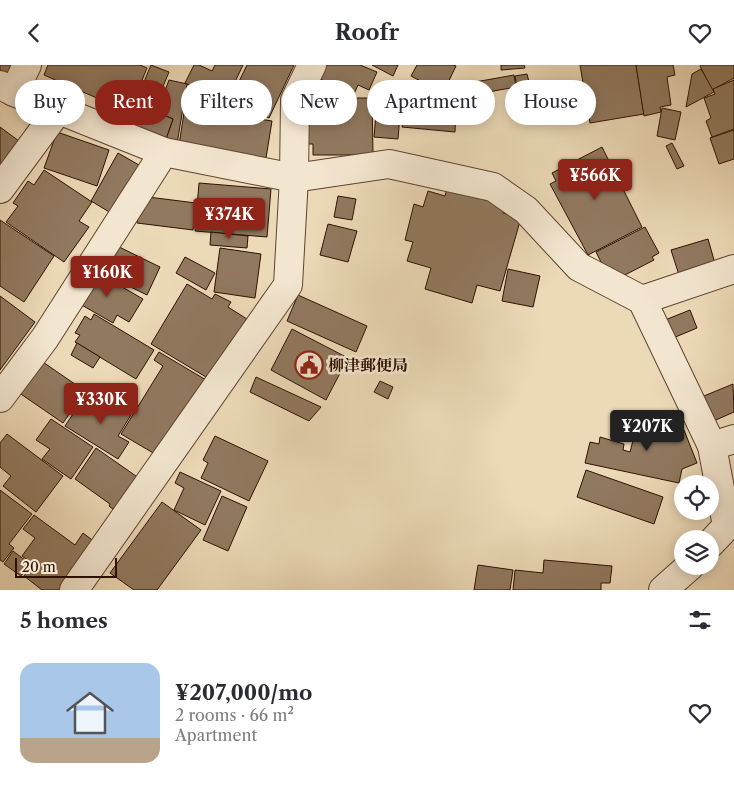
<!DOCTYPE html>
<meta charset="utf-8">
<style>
body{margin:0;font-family:"Libre Caslon Text","Noto Serif JP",serif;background:#f7f7f7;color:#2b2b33;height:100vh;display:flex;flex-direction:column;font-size:19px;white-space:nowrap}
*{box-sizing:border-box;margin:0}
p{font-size:16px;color:#7c7c81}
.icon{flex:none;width:28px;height:28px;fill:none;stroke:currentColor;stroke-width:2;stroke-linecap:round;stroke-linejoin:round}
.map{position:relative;height:525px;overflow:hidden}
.side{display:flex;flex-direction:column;background:#fff;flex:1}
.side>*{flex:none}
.banner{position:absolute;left:15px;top:15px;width:705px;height:45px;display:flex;gap:10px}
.fabs{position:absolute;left:674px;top:410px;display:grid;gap:10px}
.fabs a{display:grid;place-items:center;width:45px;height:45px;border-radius:50%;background:#fff;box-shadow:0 2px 12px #0003;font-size:25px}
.scale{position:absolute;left:15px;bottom:12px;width:102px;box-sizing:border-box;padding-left:5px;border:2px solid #2e1200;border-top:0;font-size:14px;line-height:18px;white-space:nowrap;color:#2e1200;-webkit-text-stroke:4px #f3e6d0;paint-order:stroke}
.price{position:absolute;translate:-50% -42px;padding:0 11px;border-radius:5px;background:#8f2418;color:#fff;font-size:16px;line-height:32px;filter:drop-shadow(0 1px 2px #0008)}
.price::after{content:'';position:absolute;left:50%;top:30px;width:15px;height:11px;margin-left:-8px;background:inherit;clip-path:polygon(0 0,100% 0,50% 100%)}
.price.active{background:#222;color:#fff}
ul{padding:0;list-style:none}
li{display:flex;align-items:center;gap:15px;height:125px;padding:0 20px}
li+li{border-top:1px solid #e1e1e2}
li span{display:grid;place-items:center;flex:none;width:140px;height:100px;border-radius:15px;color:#555}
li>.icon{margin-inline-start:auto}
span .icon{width:60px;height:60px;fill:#fffc;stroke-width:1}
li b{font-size:21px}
h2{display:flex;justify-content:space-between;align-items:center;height:60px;padding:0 20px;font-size:21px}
.chip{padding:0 18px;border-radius:22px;background:#fff;box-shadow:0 2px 12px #0003;font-size:18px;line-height:45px}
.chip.active{background:#8f2418;color:#fff}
header{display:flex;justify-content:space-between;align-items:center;height:65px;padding:0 20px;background:#fff;font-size:22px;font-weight:700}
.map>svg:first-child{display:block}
.building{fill:#91795f;stroke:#2e1200}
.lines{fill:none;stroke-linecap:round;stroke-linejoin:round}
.street-casing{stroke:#5e442e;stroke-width:30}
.street{stroke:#f3e6d0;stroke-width:28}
.labels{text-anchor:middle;stroke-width:5;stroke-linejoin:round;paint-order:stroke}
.poi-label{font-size:16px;font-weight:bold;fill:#2e1200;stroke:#f3e6d0;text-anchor:start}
</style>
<header><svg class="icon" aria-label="back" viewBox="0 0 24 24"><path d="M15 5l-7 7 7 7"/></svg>Roofr<svg class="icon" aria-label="heart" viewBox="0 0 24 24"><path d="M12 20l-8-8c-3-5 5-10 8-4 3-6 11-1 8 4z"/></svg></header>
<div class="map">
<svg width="734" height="525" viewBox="0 0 734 525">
<rect width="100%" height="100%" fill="#ecd9b7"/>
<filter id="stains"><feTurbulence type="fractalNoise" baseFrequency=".004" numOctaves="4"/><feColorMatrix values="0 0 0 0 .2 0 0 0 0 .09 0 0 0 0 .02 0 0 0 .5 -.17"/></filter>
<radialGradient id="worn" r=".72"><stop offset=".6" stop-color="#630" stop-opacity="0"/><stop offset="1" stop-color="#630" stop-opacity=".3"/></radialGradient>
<g class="building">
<polygon points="0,0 13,0 7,13 0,9"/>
<polygon points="48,0 140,0 147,3 129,47 44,10"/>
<polygon points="151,0 169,7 154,43 136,36"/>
<polygon points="194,0 199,0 212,6 215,0 243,0 225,38 185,18"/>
<polygon points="247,0 294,0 269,53 230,35"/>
<polygon points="326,0 360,0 377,7 369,25 358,20 354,29 320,14"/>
<polygon points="372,0 398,0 393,11"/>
<polygon points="417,0 453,0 456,1 443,28 411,11"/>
<polygon points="501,0 524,0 525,3 501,5"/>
<polygon points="580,0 636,0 644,49 590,58"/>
<polygon points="636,0 673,0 675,10 667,12 671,40 660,42 661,47 644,51"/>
<polygon points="702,0 734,0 734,13 712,25 700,1"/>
<polygon points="701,4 714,27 686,42 692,9"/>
<polygon points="527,9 536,44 521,46 515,11"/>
<polygon points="514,10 516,22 477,29 475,17"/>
<polygon points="169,15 187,19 177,79 166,74 173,54 157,47"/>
<polygon points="734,15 734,64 712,72 706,56 711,53 704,33 715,29 713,24"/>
<polygon points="307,33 372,33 373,90 313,90 313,79 308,79"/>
<polygon points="186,35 247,44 246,52 272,56 266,93 179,80"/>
<polygon points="377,36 401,38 398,74 374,72"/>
<polygon points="405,37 456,41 455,67 402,62"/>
<polygon points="135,38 173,54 166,74 126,60"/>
<polygon points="662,43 681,47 675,75 657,71"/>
<polygon points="0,62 19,76 2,99 0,98"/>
<polygon points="734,65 734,94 719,99 710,73"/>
<polygon points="57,67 109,85 97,121 44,103"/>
<polygon points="672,78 684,101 677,104 666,81"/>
<polygon points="602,82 642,162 588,190 550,119 556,116 552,108"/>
<polygon points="118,88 139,100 111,148 91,136"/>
<polygon points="44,105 92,137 79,156 89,162 64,197 6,157 18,141 13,138 28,116 34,120"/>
<polygon points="199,118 271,124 267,172 195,166"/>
<polygon points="447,123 506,140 503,148 521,153 500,226 477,220 472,238 425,224 431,203 407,196 413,177 405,175 414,139 423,142 428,126 445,131"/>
<polygon points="140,131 196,138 193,165 137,158"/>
<polygon points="338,131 356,134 352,155 334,152"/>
<polygon points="0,155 54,191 24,237 0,221"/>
<polygon points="328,159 357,166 348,197 320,190"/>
<polygon points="645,162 659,188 652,192 654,195 619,213 613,203 606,207 596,187"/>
<polygon points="211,167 248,171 247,183 210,180"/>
<polygon points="708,174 716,202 680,213 671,185"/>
<polygon points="109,177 160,202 147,230 96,205"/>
<polygon points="220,183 261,189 255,233 214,227"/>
<polygon points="185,192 215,208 206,225 176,208"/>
<polygon points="91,204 143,234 129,257 117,250 113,258 73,235"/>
<polygon points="508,204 540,211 533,242 502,236"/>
<polygon points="187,219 212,234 215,229 231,237 228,242 247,254 211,315 151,279"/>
<polygon points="298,230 367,261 356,287 287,256"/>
<polygon points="0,231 35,257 0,305"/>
<polygon points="690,245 697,263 673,273 665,255"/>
<polygon points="94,249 154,285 136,314 75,277 80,270 75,268 85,251 91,255"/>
<polygon points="292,264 348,293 326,335 271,305"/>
<polygon points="77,278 100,292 93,303 71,290"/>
<polygon points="159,287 206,315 160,392 121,369 163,301 154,295"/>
<polygon points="37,293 85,326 63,358 15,325"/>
<polygon points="256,312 321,342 309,356 250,327"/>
<polygon points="380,316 393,322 388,334 374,327"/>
<polygon points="733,319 734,347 709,358 699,333"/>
<polygon points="98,329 131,350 118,371 129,377 118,394 65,361 79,340 88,346"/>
<polygon points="639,352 684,365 697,398 682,404 679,418 585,398 590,377 599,379 600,372 624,379 623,385 630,387"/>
<polygon points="51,354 93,382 71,414 42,394 50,384 36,375"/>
<polygon points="7,369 63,411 36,447 3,421 11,411 0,402 0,378"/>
<polygon points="215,371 268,396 249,436 201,413 208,398 203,395"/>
<polygon points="96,383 143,416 119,449 109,441 110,439 75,414"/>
<polygon points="586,405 663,432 654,459 577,432"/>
<polygon points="180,407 221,426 205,460 174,445 184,423 175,418"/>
<polygon points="0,425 32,449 9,479 14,483 3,497 0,495"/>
<polygon points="222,431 247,442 228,486 203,475"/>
<polygon points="162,437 201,465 157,525 134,525 110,508"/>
<polygon points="34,450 75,480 83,468 100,481 67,525 42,525 24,511 33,499 22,491 35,473 23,464"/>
<polygon points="13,486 30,499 21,511 4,499"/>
<polygon points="544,495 612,501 610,518 601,518 601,525 513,525 515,505 543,508"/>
<polygon points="478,500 513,505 510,525 474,525"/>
</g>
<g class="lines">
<g class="street-casing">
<g id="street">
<polyline points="0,20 14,27 164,87 294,113 389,99 493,122 526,145 579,202 642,235 712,381 734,374"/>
<polyline points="14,27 27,0"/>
<polyline points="0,124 59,44"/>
<polyline points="642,235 734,204"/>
<polyline points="0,333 45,273 164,87"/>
<polyline points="710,479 727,461 712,381"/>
<polyline points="74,525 288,220 294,113 295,35 312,0"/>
<polyline points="663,525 690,501"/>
</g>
</g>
<use href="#street" class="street"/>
</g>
<defs>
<g id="civic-ring" transform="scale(1.4375)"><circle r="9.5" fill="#f3e6d0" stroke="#8f2418" stroke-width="1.5"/><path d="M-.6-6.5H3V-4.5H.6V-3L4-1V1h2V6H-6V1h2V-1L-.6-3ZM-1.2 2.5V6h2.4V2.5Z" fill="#8f2418"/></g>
</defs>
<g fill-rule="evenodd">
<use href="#civic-ring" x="309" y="300"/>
</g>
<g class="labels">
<g class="poi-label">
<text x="328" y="306">柳津郵便局</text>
</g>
</g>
<rect width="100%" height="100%" filter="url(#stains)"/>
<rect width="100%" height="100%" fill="url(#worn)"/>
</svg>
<div class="fabs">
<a><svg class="icon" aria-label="locate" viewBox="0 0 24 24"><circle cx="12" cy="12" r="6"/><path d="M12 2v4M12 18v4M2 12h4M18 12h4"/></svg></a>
<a><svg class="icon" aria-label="layers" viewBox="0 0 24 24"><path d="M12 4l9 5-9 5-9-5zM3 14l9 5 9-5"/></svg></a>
</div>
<div class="scale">20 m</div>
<b class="price" style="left:595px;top:136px">¥566K</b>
<b class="price" style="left:229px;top:175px">¥374K</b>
<b class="price" style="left:107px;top:233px">¥160K</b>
<b class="price" style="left:101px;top:360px">¥330K</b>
<b class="price active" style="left:647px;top:387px">¥207K</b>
<div class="banner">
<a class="chip">Buy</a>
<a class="chip active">Rent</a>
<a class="chip">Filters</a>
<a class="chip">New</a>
<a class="chip">Apartment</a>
<a class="chip">House</a>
</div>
</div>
<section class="side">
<h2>5 homes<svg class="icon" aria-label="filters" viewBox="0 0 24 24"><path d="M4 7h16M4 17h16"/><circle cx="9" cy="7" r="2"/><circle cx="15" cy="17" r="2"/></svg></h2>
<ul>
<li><span style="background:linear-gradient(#a9c7e8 75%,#b9a48a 0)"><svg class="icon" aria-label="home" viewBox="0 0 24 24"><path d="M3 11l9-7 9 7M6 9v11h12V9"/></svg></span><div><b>¥207,000/mo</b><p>2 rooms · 66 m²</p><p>Apartment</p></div><svg class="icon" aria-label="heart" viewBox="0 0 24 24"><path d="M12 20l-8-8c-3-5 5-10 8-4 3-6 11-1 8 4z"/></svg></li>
</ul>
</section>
